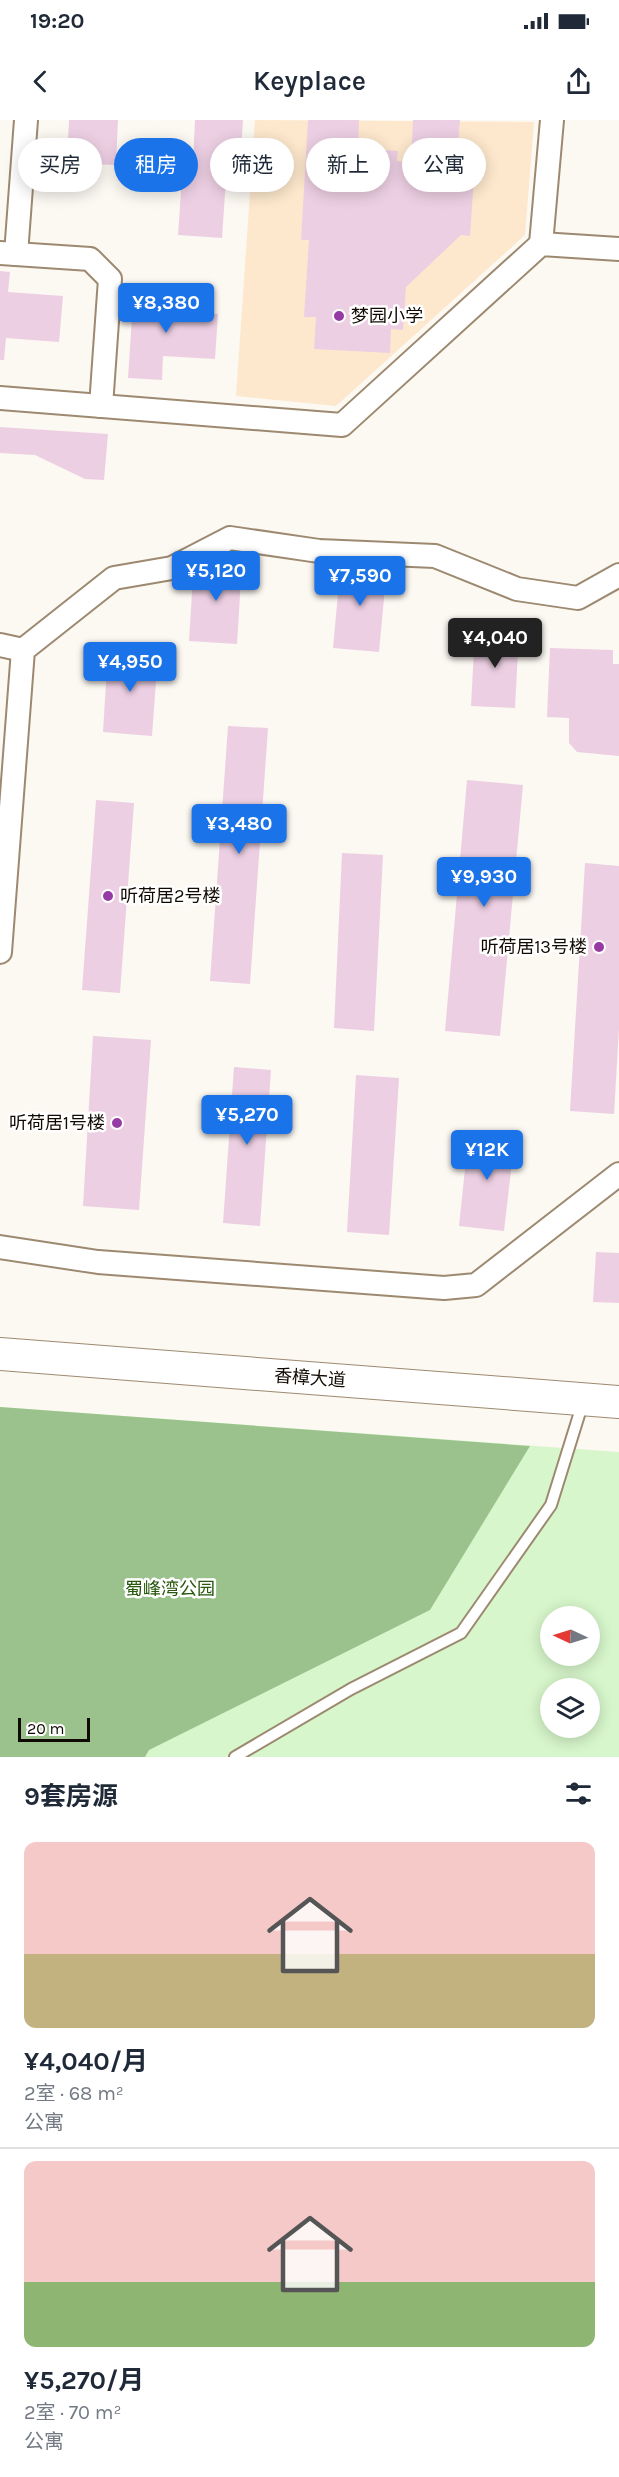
<!DOCTYPE html>
<html lang="zh">
<meta charset="utf-8">
<style>
body{margin:0;font-family:Karla,"Noto Sans SC",sans-serif;background:#f2f2f3;color:#1f2937;height:100vh;display:flex;flex-direction:column;font-size:22px;white-space:nowrap}
*{box-sizing:border-box;margin:0}
p{font-size:20px;color:#747a83}
.icon{flex:none;width:33px;height:33px;fill:none;stroke:currentColor;stroke-width:2;stroke-linecap:round;stroke-linejoin:round}
.map{position:relative;height:1637px;overflow:hidden}
.side{display:flex;flex-direction:column;background:#fff;flex:1}
.side>*{flex:none}
.hud{position:absolute;left:18px;top:18px;width:584px;height:54px;display:flex;gap:12px}
.needle{width:39px;rotate:274deg}
.controls{position:absolute;left:540px;top:1486px;display:grid;gap:12px}
.controls a{display:grid;place-items:center;width:60px;height:60px;border-radius:50%;background:#fff;box-shadow:0 3px 15px #0003;font-size:30px}
.scale{position:absolute;left:18px;bottom:15px;width:72px;box-sizing:border-box;padding-left:6px;border:3px solid #110a03;border-top:0;font-size:16px;line-height:21px;white-space:nowrap;color:#110a03;-webkit-text-stroke:4px #fff;paint-order:stroke}
.price{position:absolute;translate:-50% -51px;padding:0 14px;border-radius:6px;background:#1a73e8;color:#fff;font-size:20px;line-height:39px;filter:drop-shadow(0 2px 3px #0008)}
.price::after{content:'';position:absolute;left:50%;top:36px;width:18px;height:14px;margin-left:-9px;background:inherit;clip-path:polygon(0 0,100% 0,50% 100%)}
.price.on{background:#222;color:#fff}
ul{padding:0;list-style:none}
li{display:grid;align-content:center;gap:12px;height:318px;padding:0 24px}
li+li{border-top:2px solid #e0e1e3}
li span{display:grid;place-items:center;height:186px;border-radius:12px;color:#555}
li>.icon{margin-inline-start:auto}
span .icon{width:108px;height:108px;fill:#fffc;stroke-width:1}
li b{font-size:26px}
h2{display:flex;justify-content:space-between;align-items:center;height:72px;padding:0 24px;font-size:26px}
.chip{padding:0 21px;border-radius:27px;background:#fff;box-shadow:0 3px 15px #0003;font-size:21px;line-height:54px}
.chip.on{background:#1a73e8;color:#fff}
.status{display:flex;justify-content:space-between;align-items:center;height:42px;padding:0 30px;background:#fff;direction:ltr}
.status svg{height:16px;fill:currentColor}
header{display:flex;justify-content:space-between;align-items:center;height:78px;padding:0 24px;background:#fff;font-size:27px;font-weight:600}
.map>svg:first-child{display:block}
.built{fill:#fde8cd}
.green{fill:#d7f6cb;fill-rule:evenodd}
.forest{fill:#9bc28c}
.building{fill:#edcfe3}
.lines{fill:none;stroke-linecap:round;stroke-linejoin:round}
.lane-casing{stroke:#9d8970;stroke-width:14}
.street-casing{stroke:#9d8970;stroke-width:26}
.secondary-casing{stroke:#9d8970;stroke-width:34}
.lane{stroke:#fff;stroke-width:10}
.street{stroke:#fff;stroke-width:22}
.secondary{stroke:#fff;stroke-width:32}
.poi-dot{fill:#963ba5;stroke:#fff;stroke-width:2}
.labels{text-anchor:middle;stroke-width:5;stroke-linejoin:round;paint-order:stroke}
.poi-label{font-size:18px;fill:#110a03;stroke:#fff;text-anchor:start}
.street-label{font-size:18px;fill:#110a03;stroke:#fff}
.park-label{font-size:18px;fill:#27580c;stroke:#fff}
</style>
<div class="status"><b>19:20</b><svg viewBox="0 0 49 12"><path d="M0 12V9h3v3zM5 12V6h3v6zM10 12V3h3v9zM15 12V0h3v12zM26 1h20v11H26zM47 4h2v5h-2z"/></svg></div>
<header><svg class="icon" aria-label="back" viewBox="0 0 24 24"><path d="M15 5l-7 7 7 7"/></svg>Keyplace<svg class="icon" aria-label="share" viewBox="0 0 24 24"><path d="M12 15V3M7 8l5-5 5 5M5 13v7h14v-7"/></svg></header>
<div class="map">
<svg width="619" height="1637" viewBox="0 0 619 1637">
<rect width="100%" height="100%" fill="#fcf8f2"/>
<polygon class="built" points="255,0 534,2 525,115 336,286 236,276"/>
<path class="green" d="M0,1287L619,1332V1637H0ZM550,1497H590V1536H550ZM550,1569H590V1608H550Z"/>
<polygon class="forest" points="0,1287 530,1326 430,1490 149,1630 145,1637 0,1637"/>
<g class="building">
<polygon points="69,0 118,0 116,45 67,43"/>
<polygon points="195,0 243,0 240,44 227,44 222,118 178,115 183,43 193,44"/>
<polygon points="308,0 359,0 358,28 398,31 397,41 411,42 413,0 460,0 457,40 475,41 470,116 461,115 406,167 403,210 391,209 390,233 314,229 316,197 304,197 309,120 301,120"/>
<polygon points="0,151 10,152 8,172 63,176 59,222 6,218 4,240 0,240"/>
<polygon points="134,167 171,169 169,191 218,194 215,239 163,236 162,260 128,258"/>
<polygon points="0,307 108,314 104,360 85,359 35,335 0,333"/>
<polygon points="194,440 242,443 237,524 189,521"/>
<polygon points="341,441 387,446 379,532 333,528"/>
<polygon points="475,510 519,512 515,588 471,586"/>
<polygon points="550,528 613,530 613,544 619,544 619,636 577,632 569,623 569,598 547,597"/>
<polygon points="108,530 158,534 152,616 103,612"/>
<polygon points="228,606 268,608 250,864 210,861"/>
<polygon points="467,660 523,665 500,916 445,911"/>
<polygon points="96,680 134,683 120,873 82,870"/>
<polygon points="342,733 383,735 374,911 334,908"/>
<polygon points="585,743 619,746 619,909 614,994 570,991"/>
<polygon points="93,916 151,920 139,1090 83,1086"/>
<polygon points="234,947 271,950 260,1106 223,1103"/>
<polygon points="356,955 399,958 389,1115 347,1112"/>
<polygon points="469,1011 515,1016 504,1111 459,1106"/>
<polygon points="596,1132 619,1133 619,1183 593,1182"/>
</g>
<g class="lines">
<g class="lane-casing">
<polyline id="lane" points="235,1637 351,1569 461,1513 551,1385 579,1295"/>
</g>
<g class="street-casing">
<g id="street">
<polyline points="541,124 552,0"/>
<polyline points="0,133 90,139 110,159 101,286"/>
<polyline points="16,134 26,0"/>
<polyline points="0,278 342,305 541,124 619,129"/>
<polyline points="0,525 23,530"/>
<polyline points="0,832 23,530 114,458 172,448 230,418 319,431 435,436 517,469 578,478 619,455"/>
<polyline points="0,1127 98,1142 444,1168 476,1165 619,1054"/>
</g>
</g>
<g class="secondary-casing">
<polyline id="secondary" points="0,1234 619,1282"/>
</g>
<use href="#lane" class="lane"/>
<use href="#street" class="street"/>
<use href="#secondary" class="secondary"/>
</g>
<g class="poi-dot">
<circle cx="339" cy="196" r="6"/>
<circle cx="108" cy="776" r="6"/>
<circle cx="599" cy="827" r="6"/>
<circle cx="117" cy="1003" r="6"/>
</g>
<g class="labels">
<g class="poi-label">
<text x="351" y="202">梦园小学</text>
<text x="120" y="782">听荷居2号楼</text>
<text x="587" y="833" text-anchor="end">听荷居13号楼</text>
<text x="105" y="1009" text-anchor="end">听荷居1号楼</text>
</g>
<g class="street-label">
<text transform="translate(310 1258) rotate(4)" y="6">香樟大道</text>
</g>
<g class="park-label">
<text x="170" y="1475">蜀峰湾公园</text>
</g>
</g>
</svg>
<div class="controls">
<a><svg class="needle" viewBox="-14 -14 28 28"><path d="M0-13l5 13h-10z" fill="#e53935"/><path d="M0 13l5-13h-10z" fill="#747a83"/></svg></a>
<a><svg class="icon" aria-label="layers" viewBox="0 0 24 24"><path d="M12 4l9 5-9 5-9-5zM3 14l9 5 9-5"/></svg></a>
</div>
<div class="scale">20 m</div>
<b class="price" style="left:166px;top:214px">¥8,380</b>
<b class="price" style="left:216px;top:482px">¥5,120</b>
<b class="price" style="left:360px;top:487px">¥7,590</b>
<b class="price on" style="left:495px;top:549px">¥4,040</b>
<b class="price" style="left:130px;top:573px">¥4,950</b>
<b class="price" style="left:239px;top:735px">¥3,480</b>
<b class="price" style="left:484px;top:788px">¥9,930</b>
<b class="price" style="left:247px;top:1026px">¥5,270</b>
<b class="price" style="left:487px;top:1061px">¥12K</b>
<div class="hud">
<a class="chip">买房</a>
<a class="chip on">租房</a>
<a class="chip">筛选</a>
<a class="chip">新上</a>
<a class="chip">公寓</a>
</div>
</div>
<section class="side">
<h2>9套房源<svg class="icon" aria-label="filters" viewBox="0 0 24 24"><path d="M4 7h16M4 17h16"/><circle cx="9" cy="7" r="2"/><circle cx="15" cy="17" r="2"/></svg></h2>
<ul>
<li><span style="background:linear-gradient(#f6c9c9 60%,#c2b280 0)"><svg class="icon" aria-label="home" viewBox="0 0 24 24"><path d="M3 11l9-7 9 7M6 9v11h12V9"/></svg></span><div><b>¥4,040/月</b><p>2室 · 68 m²</p><p>公寓</p></div></li>
<li><span style="background:linear-gradient(#f6c9c9 65%,#8fb573 0)"><svg class="icon" aria-label="home" viewBox="0 0 24 24"><path d="M3 11l9-7 9 7M6 9v11h12V9"/></svg></span><div><b>¥5,270/月</b><p>2室 · 70 m²</p><p>公寓</p></div></li>
</ul>
</section>
